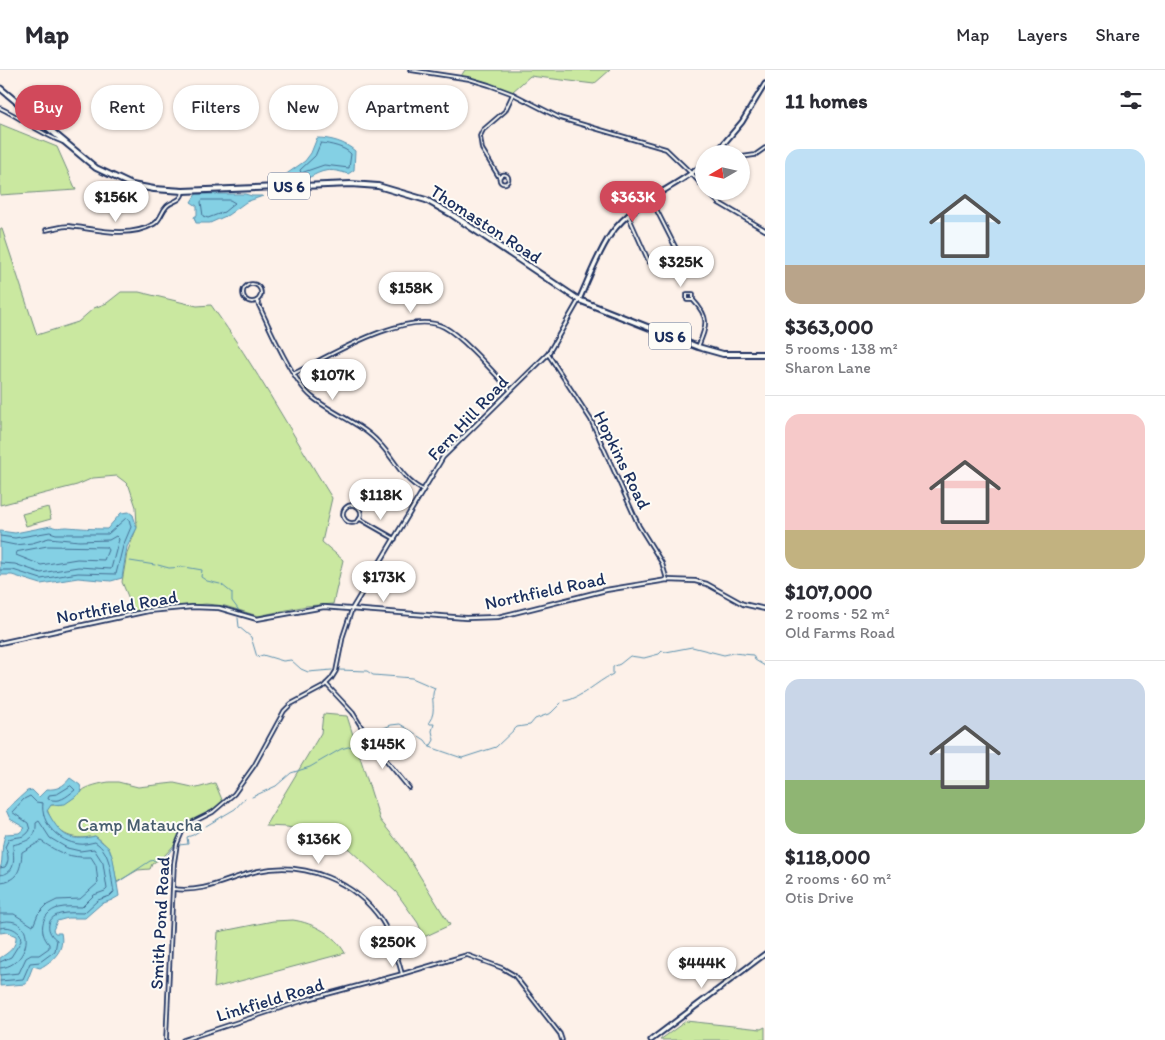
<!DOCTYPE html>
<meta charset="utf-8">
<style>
body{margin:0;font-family:Itim,sans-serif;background:#f7f7f7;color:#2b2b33;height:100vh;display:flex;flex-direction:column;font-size:19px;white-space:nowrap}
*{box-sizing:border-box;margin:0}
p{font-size:16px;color:#7c7c81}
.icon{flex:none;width:28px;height:28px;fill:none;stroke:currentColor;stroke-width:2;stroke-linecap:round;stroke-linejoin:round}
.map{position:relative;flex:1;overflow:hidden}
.panel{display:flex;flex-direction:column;background:#fff;width:400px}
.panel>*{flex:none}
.guide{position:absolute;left:15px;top:15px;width:475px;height:45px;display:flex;gap:10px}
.needle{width:32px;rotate:261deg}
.fabs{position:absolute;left:695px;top:75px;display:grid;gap:10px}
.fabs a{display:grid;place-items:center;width:55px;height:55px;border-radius:50%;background:#fff;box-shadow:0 1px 4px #0004;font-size:25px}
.price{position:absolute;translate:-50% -42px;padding:0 11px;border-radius:18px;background:#fff;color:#222;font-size:16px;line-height:32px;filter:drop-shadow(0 1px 2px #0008)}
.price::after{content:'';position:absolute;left:50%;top:30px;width:15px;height:11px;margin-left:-8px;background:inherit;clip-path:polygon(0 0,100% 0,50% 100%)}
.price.selected{background:#d1495b;color:#fff}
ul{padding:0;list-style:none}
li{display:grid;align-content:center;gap:10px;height:265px;padding:0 20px}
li+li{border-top:1px solid #e1e1e2}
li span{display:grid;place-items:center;height:155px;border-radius:15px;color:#555}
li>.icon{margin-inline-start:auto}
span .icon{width:90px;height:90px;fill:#fffc;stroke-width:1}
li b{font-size:21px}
h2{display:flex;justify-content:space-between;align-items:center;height:60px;padding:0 20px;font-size:21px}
.pill{padding:0 18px;border-radius:22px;background:#fff;box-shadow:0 1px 4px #0004;font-size:18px;line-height:45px}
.pill.selected{background:#d1495b;color:#fff}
header{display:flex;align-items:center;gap:30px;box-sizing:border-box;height:70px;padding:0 25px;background:#fff;border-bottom:1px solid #e1e1e2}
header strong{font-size:24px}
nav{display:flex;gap:28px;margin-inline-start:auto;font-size:18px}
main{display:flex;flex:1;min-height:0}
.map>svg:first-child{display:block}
.green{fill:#cae8a0;stroke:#728c7f}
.water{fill:#84d0e4;stroke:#5a90ae}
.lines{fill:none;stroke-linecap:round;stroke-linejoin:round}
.shore{stroke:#456f94;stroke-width:1}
.stream{stroke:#5a90ae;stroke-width:1}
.minor-casing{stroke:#1b2f5e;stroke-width:5.5}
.tertiary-casing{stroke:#1b2f5e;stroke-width:6}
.secondary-casing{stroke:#1b2f5e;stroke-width:7}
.primary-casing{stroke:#1b2f5e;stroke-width:8}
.minor{stroke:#fdfcf7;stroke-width:2}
.tertiary{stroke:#fdfcf7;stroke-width:2.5}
.secondary{stroke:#fdfcf7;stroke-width:3}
.primary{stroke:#fdfcf7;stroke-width:4}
.labels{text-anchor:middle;stroke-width:4;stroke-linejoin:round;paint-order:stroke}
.shield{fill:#fdfcf7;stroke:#5f6c8c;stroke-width:1}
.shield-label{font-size:16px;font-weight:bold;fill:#1b2f5e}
.street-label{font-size:18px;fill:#1b2f5e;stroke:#fdfcf7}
.park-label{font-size:18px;fill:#475d6e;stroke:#fdfcf7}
</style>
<header>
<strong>Map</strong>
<nav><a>Map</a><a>Layers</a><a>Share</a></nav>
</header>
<main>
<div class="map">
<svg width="765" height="970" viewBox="0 0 765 970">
<rect width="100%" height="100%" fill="#fdf1e9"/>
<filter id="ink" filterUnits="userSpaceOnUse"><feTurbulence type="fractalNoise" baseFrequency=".02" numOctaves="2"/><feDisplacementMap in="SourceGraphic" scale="10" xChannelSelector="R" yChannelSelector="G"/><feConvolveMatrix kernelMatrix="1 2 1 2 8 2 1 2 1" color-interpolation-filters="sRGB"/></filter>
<g filter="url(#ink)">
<g class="green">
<polygon points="465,0 610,0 594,14 530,6 512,22 483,11 461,6"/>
<polygon points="0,54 57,77 76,120 0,125"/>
<path d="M0,159H2L37,265L78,252L94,238L107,233L121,222H139L197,236L211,235C256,297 292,364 332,428L322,472L343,490L333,534L306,536L258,546L225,536L206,534L134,541L122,512L127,483L137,457L136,437L129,416L125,412L117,406L93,408L77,415L0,435Z"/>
<polygon points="48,437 51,449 26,456 22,444"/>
<polygon points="323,644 347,646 380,750 402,777 450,855 424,867 418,853 396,822 349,779 311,762 287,757 265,756 321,663"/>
<path d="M109,712H118L138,717L174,713L197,718L215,713L223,732L211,742L183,758L175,774L165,785L152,794L150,799L138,800L117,812C112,793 114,778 95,766C70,772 55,763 47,739L51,735C65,736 72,729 82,721C87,716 102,713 109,712Z"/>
<path d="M293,850C314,853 335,865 345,883L214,918L218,862L273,851Z"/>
<polygon points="686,951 761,959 765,957 765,970 660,970"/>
</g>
<g class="water">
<path d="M317,68C330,68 345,72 355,81L354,100L348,104C317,93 316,111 291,112L285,105L305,91L311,83Z"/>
<polygon points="196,124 245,124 252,126 263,126 246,132 228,145 210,153 196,153 194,147 197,145 197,136 191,132"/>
<path d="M129,442L133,445L137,458L127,477L122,508L111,511L78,508L41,514L12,505H0V461L15,463L51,456C57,459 60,457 67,457C80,458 93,459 107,459L121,443Z"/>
<path d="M70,708L80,715L82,722L65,734L51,735L47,741C60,764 67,773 95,766L109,778L113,789L119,826L112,830L101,834L85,848H68L57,851L53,860L55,863H61C65,880 54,890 40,898L33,896L26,914L0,916V888C8,883 17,877 16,866L7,862L0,863V799C4,787 0,776 6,764L19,763L25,758L10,749L6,740L27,721L32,720L39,727L47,719C57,720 64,716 70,708Z"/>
</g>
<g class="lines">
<g class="shore">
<path d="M321,73C330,74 345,77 351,84L349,98L324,95L301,103L300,100L315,86Z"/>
<polygon points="203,130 230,130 235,133 224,142 208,148 203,146 201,132"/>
<polyline points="0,466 15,468 50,462 56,464 108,464 126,448 129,449 131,457 123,476 116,504 78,503 41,509 13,500 0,500"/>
<polyline points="0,472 15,475 32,473 49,468 79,471 109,470 116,466 119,469 111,499 78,497 41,503 15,494 0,493"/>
<polygon points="48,476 106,477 108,480 104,490 77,489 41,495 16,485 17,482"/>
<path d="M71,716L75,720C66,727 60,733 48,729L49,725L57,724Z"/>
<path d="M0,798L5,797C10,791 8,783 5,777L9,769C17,766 25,769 30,760L28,753L12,742L24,729L30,726L36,732L43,733C40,753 59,772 79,774C84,775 90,773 95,772C112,783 110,804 114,822L110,826L98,830L84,843C76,843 68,842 60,844C45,848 46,863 57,870L55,881L40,892L30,893L23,909L0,911"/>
<path d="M0,805C18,803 13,787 13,775C26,771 37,770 36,753L39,751L50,768L67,778L80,781L94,779L103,793L107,819L105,821L94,825L82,837C74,837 66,836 58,838C41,843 38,862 49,874V878L39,885H31L26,888L19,903L0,905"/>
<path d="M0,812C19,811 21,797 22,782L41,771C59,783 69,788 91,787L96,795L98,813L80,829L57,830L47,835L38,844L33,856L14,844H0"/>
<path d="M0,852C38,843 32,896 0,898"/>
<path d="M0,858C8,856 14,858 20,864L21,871L11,887L0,892"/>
</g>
<g class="stream">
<polyline points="130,491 155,495"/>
<polyline points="158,495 169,498 185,497 202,500 201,507 207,511 220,514"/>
<polyline points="222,515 232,523 232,531 238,539 238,542"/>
<polyline points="238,548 239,557 251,567 257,587 263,585 283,591 291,590 301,599 308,602 332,600"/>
<path d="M339,600L367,601L373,605L412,608L435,618C429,628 438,640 429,652L430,654H434L432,661L434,670L430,677"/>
<path d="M565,631C582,628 596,612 613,604V597L620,594L630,586L644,588L659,584L662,581L666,582L692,577L724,585L733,583L753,585L755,590L765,596"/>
<polyline points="252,727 276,716 291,703 310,697 341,679 369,671 377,661 391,655 400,654 425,670 430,677 462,688 496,677 517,657 530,655 535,649 551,643 561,633"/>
<polyline points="206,756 235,739 245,728"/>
<polyline points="179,775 188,774 187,767 193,765 202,759"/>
<polyline points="117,813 150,791 165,788 175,775"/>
</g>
<g class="minor-casing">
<g id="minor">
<polyline points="410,0 469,9 489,15 513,24 560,48 666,79 692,104"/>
<path d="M0,38C22,48 40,64 63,72"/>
<polyline points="724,75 734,84"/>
<polyline points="741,87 755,85 765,78"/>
<circle cx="504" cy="109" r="4.5"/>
<polyline points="499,107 482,79 480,66 483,60 505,41 513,24"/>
<polyline points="651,129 688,202"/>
<polyline points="628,145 649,192"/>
<path d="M46,160C53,159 62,156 69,156C96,159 128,169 154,154C161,150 161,142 167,136C173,130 182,132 183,121"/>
<circle cx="252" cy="223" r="9"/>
<path d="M693,230H687V224H693V230C710,248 707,255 698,277"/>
<path d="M257,231C268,255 293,312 312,327C333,344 361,353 379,373C395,389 402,410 423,420"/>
<polyline points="548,284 591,350 639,456 662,493 667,510"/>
<path d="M295,303C329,286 408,238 444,257C463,267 494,303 510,320"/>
<circle cx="352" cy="444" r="9"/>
<polyline points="360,449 395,469"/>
<polyline points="326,614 353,643 368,668 409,718"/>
<path d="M173,819C207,823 227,808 258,801C305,791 355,811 382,851C392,867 397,886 402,904"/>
<polyline points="166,970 174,793 177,774 183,760 189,754 213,742 234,724 254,696 284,641 291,634 323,617 331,609 336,601 343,566 352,539"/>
<polyline points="183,970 305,930 402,904 467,885 502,898 514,905 560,964 562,970"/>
</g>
</g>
<g class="tertiary-casing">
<g id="tertiary">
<polyline points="692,104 704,117"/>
<polyline points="707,121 719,133 765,160"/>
<polyline points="352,539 443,387 548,284 579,230"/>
<polyline points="0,573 148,541 192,537 219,538 257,549 324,537 466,548 498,547 606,520 667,510 695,511 707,514 743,534 765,539"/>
</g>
</g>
<g class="secondary-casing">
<g id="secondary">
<polyline points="715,84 742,52 765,14"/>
<path d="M579,230C589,208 598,183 611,164C633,132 675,118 704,94"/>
<polyline points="651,970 765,884"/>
</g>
</g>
<g class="primary-casing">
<polyline id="primary" points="0,18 96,98 132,115 154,119 183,121 351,114 378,116 426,130 451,144 579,230 698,277 723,284 765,284"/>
</g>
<use href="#minor" class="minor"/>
<use href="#tertiary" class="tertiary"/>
<use href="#secondary" class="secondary"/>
<use href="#primary" class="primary"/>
</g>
</g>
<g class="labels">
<g class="shield">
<rect x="268" y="102.5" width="42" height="27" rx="4"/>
<rect x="649" y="252.5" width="42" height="27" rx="4"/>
</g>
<g class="shield-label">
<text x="289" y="122">US 6</text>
<text x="670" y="272">US 6</text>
</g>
<g class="street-label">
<text transform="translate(486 154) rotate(33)" y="6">Thomaston Road</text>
<text transform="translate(468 348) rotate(-47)" y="6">Fern Hill Road</text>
<text transform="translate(622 390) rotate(64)" y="6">Hopkins Road</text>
<text transform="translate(545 521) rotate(-12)" y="6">Northfield Road</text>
<text transform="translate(117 537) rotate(-10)" y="6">Northfield Road</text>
<text transform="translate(160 853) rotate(-87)" y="6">Smith Pond Road</text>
<text transform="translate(270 930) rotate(-17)" y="6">Linkfield Road</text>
</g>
<g class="park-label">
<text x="140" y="761">Camp Mataucha</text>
</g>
</g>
</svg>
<div class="fabs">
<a><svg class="needle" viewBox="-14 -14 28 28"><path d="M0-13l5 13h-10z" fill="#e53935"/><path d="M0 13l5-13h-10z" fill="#7c7c81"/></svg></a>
</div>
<b class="price" style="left:116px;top:153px">$156K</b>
<b class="price selected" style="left:633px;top:153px">$363K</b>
<b class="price" style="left:681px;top:218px">$325K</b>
<b class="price" style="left:411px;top:244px">$158K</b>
<b class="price" style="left:333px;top:331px">$107K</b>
<b class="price" style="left:381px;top:451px">$118K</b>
<b class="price" style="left:384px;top:533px">$173K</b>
<b class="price" style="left:383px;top:700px">$145K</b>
<b class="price" style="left:319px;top:795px">$136K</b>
<b class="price" style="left:393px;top:898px">$250K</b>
<b class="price" style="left:702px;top:919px">$444K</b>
<div class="guide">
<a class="pill selected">Buy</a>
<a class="pill">Rent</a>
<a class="pill">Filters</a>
<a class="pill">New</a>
<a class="pill">Apartment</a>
</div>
</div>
<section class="panel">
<h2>11 homes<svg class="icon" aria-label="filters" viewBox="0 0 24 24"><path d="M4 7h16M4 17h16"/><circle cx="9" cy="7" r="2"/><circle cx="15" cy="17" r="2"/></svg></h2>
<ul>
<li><span style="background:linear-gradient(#bfe0f5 75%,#b9a48a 0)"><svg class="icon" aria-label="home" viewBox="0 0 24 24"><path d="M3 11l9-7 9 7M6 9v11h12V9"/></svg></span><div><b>$363,000</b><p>5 rooms · 138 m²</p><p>Sharon Lane</p></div></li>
<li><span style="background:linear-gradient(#f6c9c9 75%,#c2b280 0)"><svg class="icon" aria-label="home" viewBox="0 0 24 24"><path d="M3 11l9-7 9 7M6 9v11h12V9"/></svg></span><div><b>$107,000</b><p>2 rooms · 52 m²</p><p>Old Farms Road</p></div></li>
<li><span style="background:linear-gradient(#c9d6e8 65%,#8fb573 0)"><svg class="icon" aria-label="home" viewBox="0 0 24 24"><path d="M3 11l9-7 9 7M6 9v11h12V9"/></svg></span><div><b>$118,000</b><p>2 rooms · 60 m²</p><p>Otis Drive</p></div></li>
</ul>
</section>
</main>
